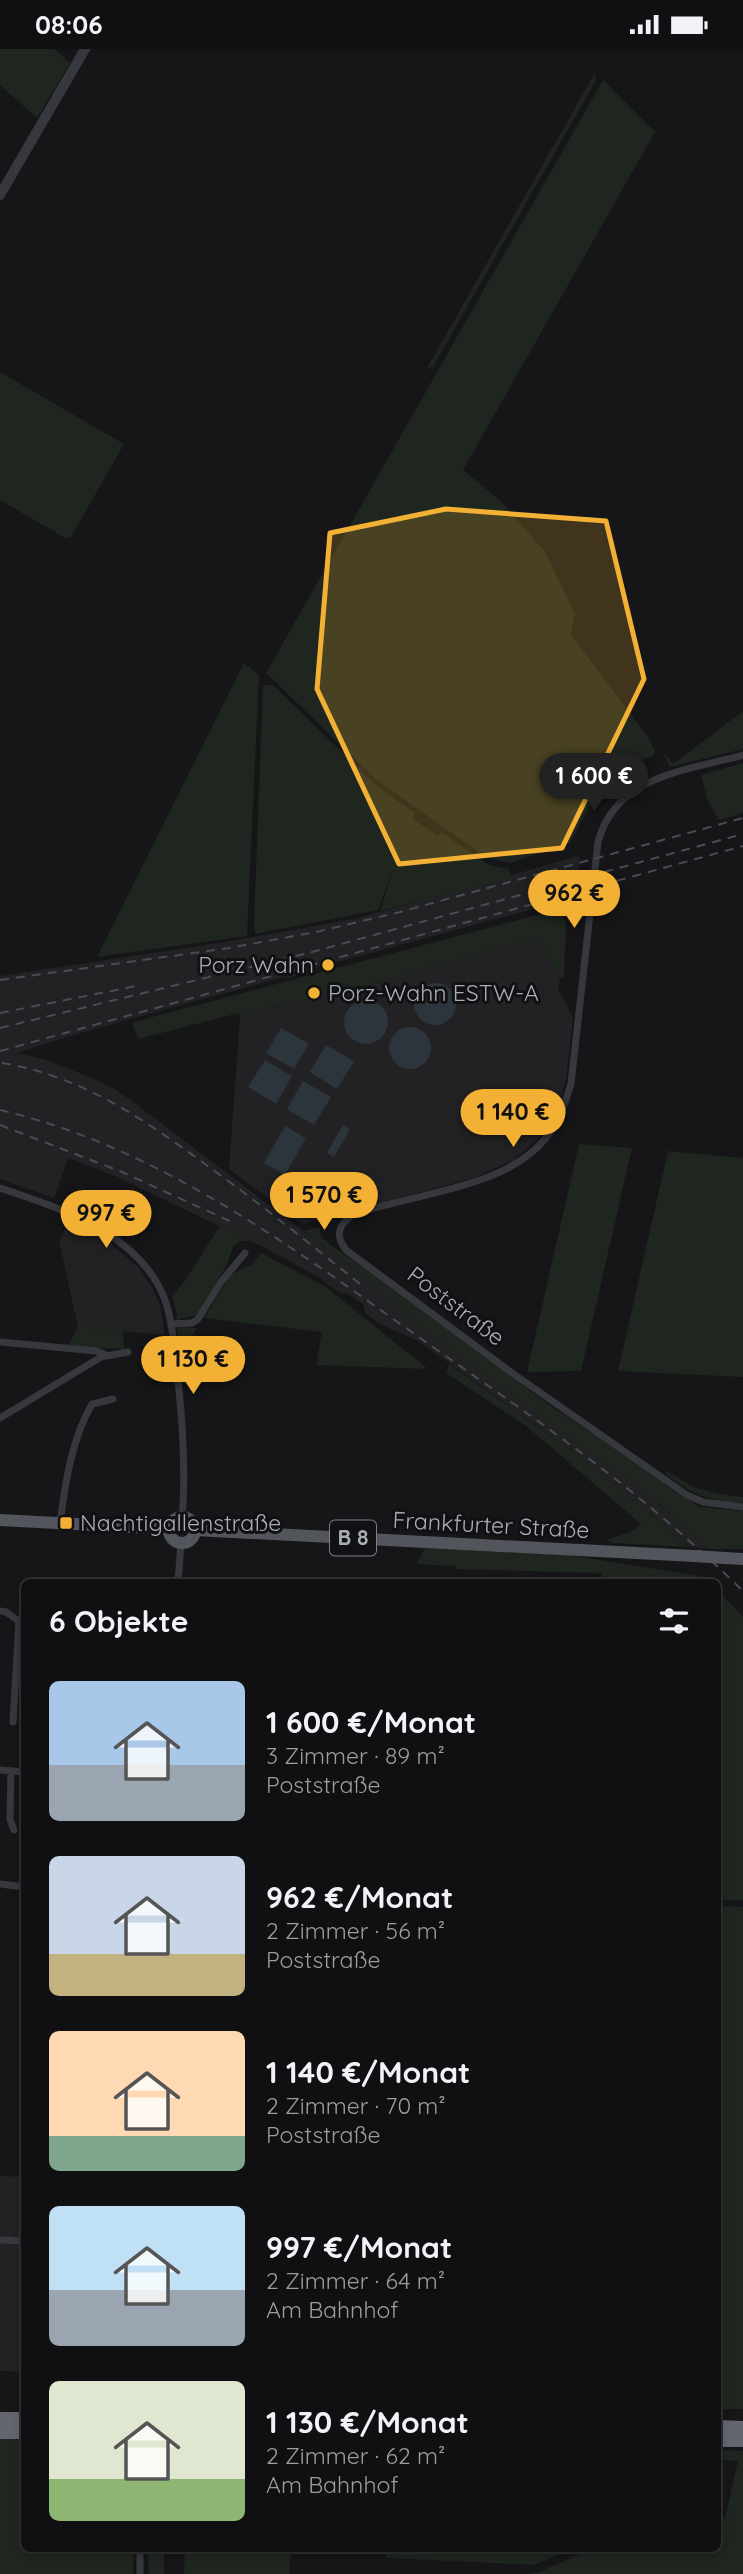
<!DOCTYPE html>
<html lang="de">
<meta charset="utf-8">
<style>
body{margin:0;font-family:Quicksand,sans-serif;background:#1e1e20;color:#f1f3f6;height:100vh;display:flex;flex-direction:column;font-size:26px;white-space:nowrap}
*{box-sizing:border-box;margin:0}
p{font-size:23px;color:#9c9d9f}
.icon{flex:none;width:38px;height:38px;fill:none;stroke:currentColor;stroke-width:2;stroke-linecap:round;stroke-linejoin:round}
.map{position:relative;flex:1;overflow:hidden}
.panel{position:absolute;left:21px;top:1530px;width:700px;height:973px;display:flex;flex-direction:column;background:#101012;border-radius:10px;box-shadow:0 4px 10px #0003,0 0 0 2px #303032}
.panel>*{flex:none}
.price{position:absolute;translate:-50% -60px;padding:0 16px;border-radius:24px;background:#f2b134;color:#111;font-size:23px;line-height:46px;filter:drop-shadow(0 2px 4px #0008)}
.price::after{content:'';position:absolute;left:50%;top:42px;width:21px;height:16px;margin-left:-10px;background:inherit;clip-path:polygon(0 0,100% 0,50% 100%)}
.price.selected{background:#222;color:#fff}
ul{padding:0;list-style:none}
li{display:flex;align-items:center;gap:21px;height:175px;padding:0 28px}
li span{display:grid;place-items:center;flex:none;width:196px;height:140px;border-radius:10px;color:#555}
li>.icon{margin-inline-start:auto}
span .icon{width:84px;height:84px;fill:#fffc;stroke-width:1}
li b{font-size:30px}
h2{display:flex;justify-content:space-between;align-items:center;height:84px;padding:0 28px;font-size:30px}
.status{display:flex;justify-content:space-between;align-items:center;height:49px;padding:0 35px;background:#101012;direction:ltr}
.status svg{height:19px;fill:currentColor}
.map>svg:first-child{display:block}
.built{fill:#222225}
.green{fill:#1e261f}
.water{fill:#2c353c}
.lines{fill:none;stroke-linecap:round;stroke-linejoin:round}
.minor{stroke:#37383d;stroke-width:7}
.tertiary{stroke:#37383d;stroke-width:10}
.primary{stroke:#53555c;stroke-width:12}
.motorway{stroke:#63666e;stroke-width:14}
.rail{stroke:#4a4c52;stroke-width:2;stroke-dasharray:9 7;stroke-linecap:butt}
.primary-bridge{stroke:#53555c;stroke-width:12}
.marked{fill:#f2b134;fill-opacity:0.2;stroke:#f2b134;stroke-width:5;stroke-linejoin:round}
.poi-dot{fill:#f2b134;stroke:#111113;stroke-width:2.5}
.labels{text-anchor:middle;stroke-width:6;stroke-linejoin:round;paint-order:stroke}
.shield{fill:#111113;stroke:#7b7e86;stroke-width:2}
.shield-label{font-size:21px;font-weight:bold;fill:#a8adb8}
.poi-label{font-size:23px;fill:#a8adb8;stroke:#111113;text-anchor:start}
.street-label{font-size:23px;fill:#a8adb8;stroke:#111113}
</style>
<div class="status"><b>08:06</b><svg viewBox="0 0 49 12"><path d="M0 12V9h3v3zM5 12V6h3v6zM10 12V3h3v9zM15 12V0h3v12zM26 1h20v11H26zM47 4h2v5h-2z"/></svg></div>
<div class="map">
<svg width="743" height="2525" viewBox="0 0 743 2525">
<rect width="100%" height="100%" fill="#161618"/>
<g class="built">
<polygon points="579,807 578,848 315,919 314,923 289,929 284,928 145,966 60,990 18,1004 47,1011 84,1026 113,1039 132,1052 369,1232 418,1276 606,1412 649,1446 710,1500 690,1498 588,1414 420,1293 380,1275 365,1264 363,1255 346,1244 341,1245 318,1228 265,1199 117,1128 68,1109 54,1149 0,1130 0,927 231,892 358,869"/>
<polygon points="538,888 560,929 558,941 573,968 566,1030 559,1055 545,1083 514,1111 473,1129 303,1175 229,1120 240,967 237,965 334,945"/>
<polygon points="69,1172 110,1194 140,1220 154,1242 160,1257 165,1286 78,1278 59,1192"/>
<polygon points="0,2127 24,2128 24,2323 0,2322"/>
</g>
<g class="green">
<polygon points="0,0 54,0 70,14 37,69 0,36"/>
<polygon points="595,24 596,31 433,318 427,319"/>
<polygon points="603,31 655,83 463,421 501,452 545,503 575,564 571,586 650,691 655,703 653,707 633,714 607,734 595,747 570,794 510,814 490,809 479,803 378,732 266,624"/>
<polygon points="0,323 124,395 71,488 65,489 0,451"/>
<polygon points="244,614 259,626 247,887 97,908"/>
<polygon points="263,636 273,636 378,738 415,764 413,770 438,787 441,783 489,816 509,820 511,828 380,862 394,819 378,861 255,885 254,874"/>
<polygon points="743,662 743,700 670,718 662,701 673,715"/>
<polygon points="743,714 743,764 719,771 708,752 701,726"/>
<polygon points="556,861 562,863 566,876 564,928 560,929 538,888 334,945 235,965 138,990 132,974 156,967"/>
<polygon points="579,1095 632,1099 581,1322 527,1323"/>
<polygon points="668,1102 743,1109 743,1328 618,1322"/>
<polygon points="220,1177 250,1192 240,1192 233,1197 227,1216 197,1266 176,1271 177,1265 172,1247 184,1233"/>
<polygon points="319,1178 322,1189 332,1197 381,1230 549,1356 644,1418 674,1442 700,1458 743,1462 743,1500 710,1500 649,1446 418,1276 369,1232 304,1182"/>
<polygon points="261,1204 326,1238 428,1320 316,1316 322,1283 204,1269 231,1225 251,1216"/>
<polygon points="78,1278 123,1282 124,1300 68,1297"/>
<polygon points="184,1278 197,1279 183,1301 180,1300 177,1279"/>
<polygon points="449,1315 588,1414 690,1498 612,1494 607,1491 635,1481 641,1475 525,1376 446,1324"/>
<path d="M667,1422L696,1439L718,1445L743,1448V1454C709,1452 693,1446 666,1425Z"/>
<polygon points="425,1499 568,1506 706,1528 710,1533 601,1533 602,1524 456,1520 455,1517 416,1515"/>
<polygon points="718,1541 743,1568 743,1851 718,1851"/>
<polygon points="718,1857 743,1858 743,2360 718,2360"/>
<polygon points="0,2390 24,2390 24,2499 133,2499 133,2525 0,2525"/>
<polygon points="718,2401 743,2402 743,2525 526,2525 539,2523 594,2499 718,2499 718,2471 725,2469 738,2412 718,2411"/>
<polygon points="148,2499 164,2499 164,2525 149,2525"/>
<polygon points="185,2499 291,2499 289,2525 184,2525"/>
<polygon points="387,2499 574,2499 534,2516 386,2509"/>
</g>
<g class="water">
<circle cx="435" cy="955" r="21"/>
<circle cx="366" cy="973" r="22"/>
<circle cx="410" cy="999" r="21"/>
<polygon points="281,979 309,995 294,1020 266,1004"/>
<polygon points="326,996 354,1012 337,1040 310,1023"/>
<polygon points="265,1011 292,1027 276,1055 248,1038"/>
<polygon points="303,1032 331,1048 314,1076 287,1060"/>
<polygon points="343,1076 350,1080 334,1108 327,1104"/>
<polygon points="285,1077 306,1089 285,1126 264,1114"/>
</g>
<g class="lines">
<g class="minor">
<path d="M743,706C686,722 616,726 598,793L571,1035C565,1054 559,1073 546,1089C504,1141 412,1144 352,1166C338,1177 335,1187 346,1201L515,1326L687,1446L703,1453L743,1458"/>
<path d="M0,1139C63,1160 146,1187 167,1257C174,1281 175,1306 178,1331C183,1377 186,1422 182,1469"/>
<polyline points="171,1275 192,1274 198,1270 221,1233 245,1204"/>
<polyline points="0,1293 97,1302 106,1306"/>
<polyline points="0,1369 101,1308 128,1303"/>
<path d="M60,1474C65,1435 72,1389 92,1355L113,1350"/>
<polyline points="178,1533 181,1494"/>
<polyline points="0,1562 6,1563 24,1576"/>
<polyline points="13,1673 19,1572"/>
<polyline points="0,1721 24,1723"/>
<polyline points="11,1722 10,1770 14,1781"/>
<polyline points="0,1835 24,1838"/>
<polyline points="0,2191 24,2192"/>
<polyline points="140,2499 140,2525"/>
</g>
<polyline class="tertiary" points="0,146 85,0"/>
<g class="primary">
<circle cx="182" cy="1481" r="13"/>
<polyline points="0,1471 169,1480"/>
<polyline points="195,1481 694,1507"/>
<polyline points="725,1509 743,1510"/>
</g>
<g class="motorway">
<polyline points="0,2370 24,2370"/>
<polyline points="718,2378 743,2379"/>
<polyline points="0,2383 24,2383"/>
<polyline points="718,2391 743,2391"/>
</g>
<g class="rail">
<polyline points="0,931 229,899 316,883 400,863 743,769"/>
<polyline points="0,964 141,936"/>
<polyline points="0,979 312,903 743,785"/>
<polyline points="0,1002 743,797"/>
<path d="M2,1014C82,1027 145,1071 209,1118C263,1157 314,1198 365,1239"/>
<path d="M0,1061C162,1099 297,1202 430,1296C497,1343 564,1389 628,1440C668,1472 706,1506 743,1542"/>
<polyline points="0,1076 122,1123 236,1175"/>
</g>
<polyline class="primary-bridge" points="694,1507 725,1509"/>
</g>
<path class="marked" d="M446,460L606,472L644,630L562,799L399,815L317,640L330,484Z"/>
<g class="poi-dot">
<circle cx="328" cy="916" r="7"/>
<circle cx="314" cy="944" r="7"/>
<rect x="59" y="1467" width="14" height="14" rx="3.5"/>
</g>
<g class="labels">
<rect class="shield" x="330" y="1471.5" width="46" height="35" rx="5"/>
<g class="shield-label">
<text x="353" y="1496">B 8</text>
</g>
<g class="poi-label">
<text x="314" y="924" text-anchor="end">Porz Wahn</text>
<text x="328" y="952">Porz-Wahn ESTW-A</text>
<text x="80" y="1482">Nachtigallenstraße</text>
</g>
<g class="street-label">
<text transform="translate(456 1257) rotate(37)" y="8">Poststraße</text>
<text transform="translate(491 1476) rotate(3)" y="8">Frankfurter Straße</text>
</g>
</g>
</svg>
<b class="price selected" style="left:594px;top:764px">1 600 €</b>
<b class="price" style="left:574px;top:881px">962 €</b>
<b class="price" style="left:513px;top:1100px">1 140 €</b>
<b class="price" style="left:324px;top:1183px">1 570 €</b>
<b class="price" style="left:106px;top:1201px">997 €</b>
<b class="price" style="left:193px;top:1347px">1 130 €</b>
<section class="panel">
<h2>6 Objekte<svg class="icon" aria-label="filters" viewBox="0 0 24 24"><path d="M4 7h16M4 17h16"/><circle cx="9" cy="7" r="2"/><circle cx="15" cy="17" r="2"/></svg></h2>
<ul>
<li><span style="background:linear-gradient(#a9c7e8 60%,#9aa5b1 0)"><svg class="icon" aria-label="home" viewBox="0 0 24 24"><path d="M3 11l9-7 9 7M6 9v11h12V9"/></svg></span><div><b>1 600 €/Monat</b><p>3 Zimmer · 89 m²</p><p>Poststraße</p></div></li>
<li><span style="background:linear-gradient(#c9d6e8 70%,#c2b280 0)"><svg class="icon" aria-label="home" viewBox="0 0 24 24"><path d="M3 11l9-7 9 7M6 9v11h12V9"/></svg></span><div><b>962 €/Monat</b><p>2 Zimmer · 56 m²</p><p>Poststraße</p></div></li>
<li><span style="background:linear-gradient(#ffd9b3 75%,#7fa58c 0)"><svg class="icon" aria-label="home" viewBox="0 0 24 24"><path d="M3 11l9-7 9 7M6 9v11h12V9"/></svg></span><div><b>1 140 €/Monat</b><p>2 Zimmer · 70 m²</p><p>Poststraße</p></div></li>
<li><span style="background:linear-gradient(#bfe0f5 60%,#9aa5b1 0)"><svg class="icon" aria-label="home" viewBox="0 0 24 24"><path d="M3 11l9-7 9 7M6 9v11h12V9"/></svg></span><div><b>997 €/Monat</b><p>2 Zimmer · 64 m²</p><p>Am Bahnhof</p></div></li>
<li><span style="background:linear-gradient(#dfe7d0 70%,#8fb573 0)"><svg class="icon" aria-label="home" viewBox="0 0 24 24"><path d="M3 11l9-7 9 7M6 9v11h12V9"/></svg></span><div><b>1 130 €/Monat</b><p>2 Zimmer · 62 m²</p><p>Am Bahnhof</p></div></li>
</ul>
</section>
</div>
